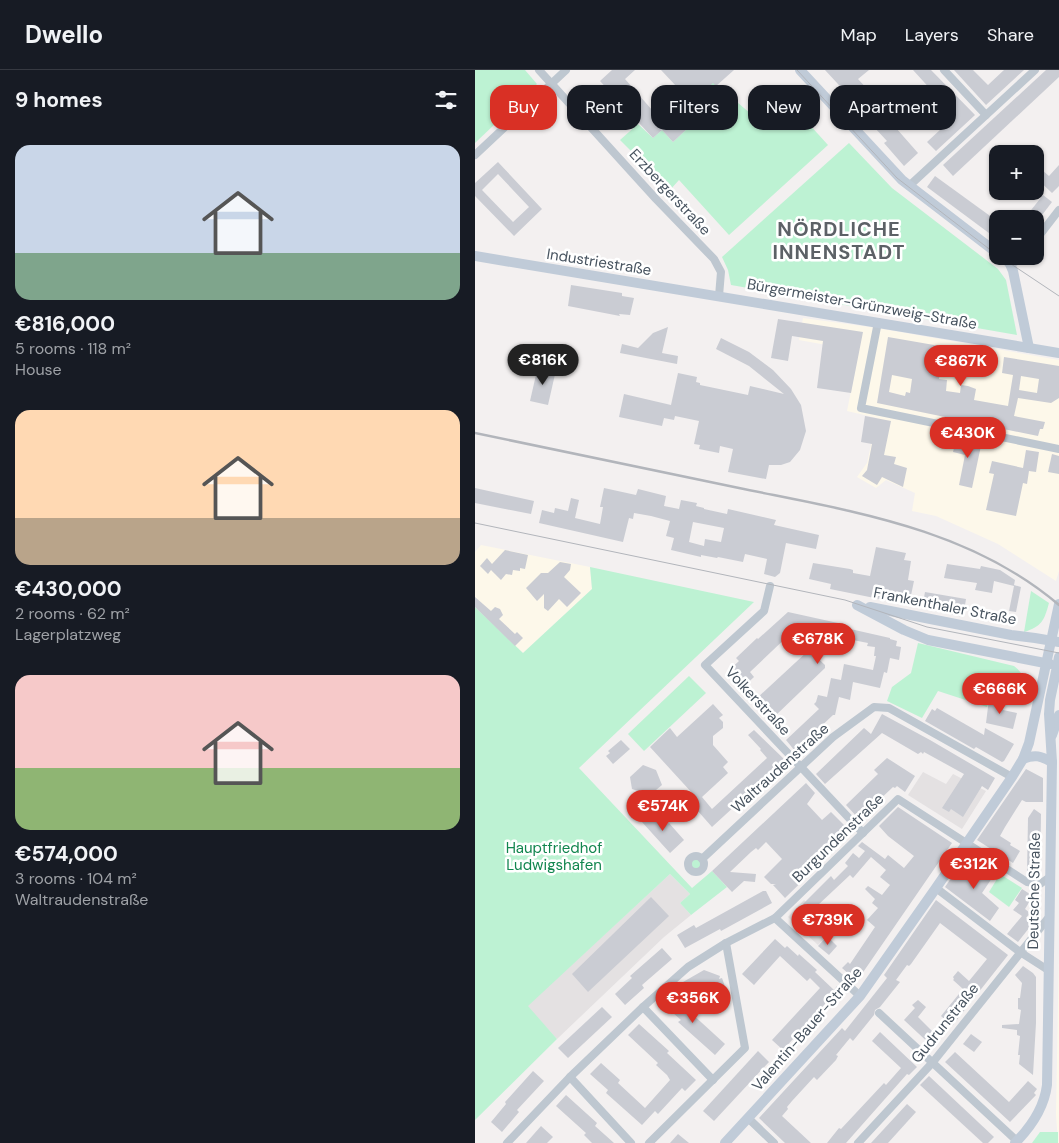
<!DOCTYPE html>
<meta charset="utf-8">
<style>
body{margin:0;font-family:"DM Sans",sans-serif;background:#242831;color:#f1f3f6;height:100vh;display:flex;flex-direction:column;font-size:19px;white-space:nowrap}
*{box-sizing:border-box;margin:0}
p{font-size:16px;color:#9ea1a6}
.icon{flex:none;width:28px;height:28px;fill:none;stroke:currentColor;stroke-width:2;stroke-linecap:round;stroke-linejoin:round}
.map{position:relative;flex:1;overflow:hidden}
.sheet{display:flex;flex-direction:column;background:#171b24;width:475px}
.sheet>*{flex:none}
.hud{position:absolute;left:15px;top:15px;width:475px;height:45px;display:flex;gap:10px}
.fabs{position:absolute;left:514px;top:75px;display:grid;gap:10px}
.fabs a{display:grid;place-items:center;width:55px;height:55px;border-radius:10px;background:#171b24;box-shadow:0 1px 4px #0004;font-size:25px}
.price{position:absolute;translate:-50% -42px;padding:0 11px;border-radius:18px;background:#d93025;color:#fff;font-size:16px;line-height:32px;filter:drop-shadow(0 1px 2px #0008)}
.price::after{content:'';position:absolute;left:50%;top:30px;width:15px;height:11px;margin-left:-8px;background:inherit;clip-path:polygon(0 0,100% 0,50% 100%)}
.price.current{background:#222;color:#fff}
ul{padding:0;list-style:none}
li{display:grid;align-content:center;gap:10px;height:265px;padding:0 15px}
li span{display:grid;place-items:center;height:155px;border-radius:15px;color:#555}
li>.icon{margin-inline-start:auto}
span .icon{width:90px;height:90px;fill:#fffc;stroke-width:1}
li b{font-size:21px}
h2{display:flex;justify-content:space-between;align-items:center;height:60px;padding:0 15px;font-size:21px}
.chip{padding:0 18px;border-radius:15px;background:#171b24;box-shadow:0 1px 4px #0004;font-size:18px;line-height:45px}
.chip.current{background:#d93025;color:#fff}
header{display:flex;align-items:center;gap:30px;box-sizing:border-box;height:70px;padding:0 25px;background:#171b24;border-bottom:1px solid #363941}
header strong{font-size:24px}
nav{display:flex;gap:28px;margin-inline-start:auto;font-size:18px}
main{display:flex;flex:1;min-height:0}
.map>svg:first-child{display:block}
.commercial{fill:#fdf8ea}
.education{fill:#e4e1e2}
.green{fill:#bdf2d3}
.building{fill:#caccd3;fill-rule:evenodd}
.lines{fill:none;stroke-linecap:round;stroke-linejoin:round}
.street{stroke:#bec7d0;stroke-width:8}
.secondary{stroke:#c0cbd8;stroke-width:10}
.tram{stroke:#b2b5bb;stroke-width:1}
.rail{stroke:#b2b5bb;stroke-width:2.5}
.labels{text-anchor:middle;stroke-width:5;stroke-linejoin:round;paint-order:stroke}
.street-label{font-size:15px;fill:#47535f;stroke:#fff}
.park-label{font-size:15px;fill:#12864f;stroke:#fff}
.district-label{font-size:20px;font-weight:bold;letter-spacing:1px;fill:#5c6166;stroke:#fff}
</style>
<header>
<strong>Dwello</strong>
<nav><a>Map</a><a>Layers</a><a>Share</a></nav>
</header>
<main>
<section class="sheet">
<h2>9 homes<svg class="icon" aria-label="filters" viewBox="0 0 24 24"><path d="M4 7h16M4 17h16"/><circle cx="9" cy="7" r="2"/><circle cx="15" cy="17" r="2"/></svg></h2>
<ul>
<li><span style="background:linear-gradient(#c9d6e8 70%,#7fa58c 0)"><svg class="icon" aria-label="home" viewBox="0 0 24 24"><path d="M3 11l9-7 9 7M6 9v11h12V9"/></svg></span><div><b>€816,000</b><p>5 rooms · 118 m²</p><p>House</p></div></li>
<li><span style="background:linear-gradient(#ffd9b3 70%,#b9a48a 0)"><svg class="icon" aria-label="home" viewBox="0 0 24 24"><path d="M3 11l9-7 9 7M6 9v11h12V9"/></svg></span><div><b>€430,000</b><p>2 rooms · 62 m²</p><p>Lagerplatzweg</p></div></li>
<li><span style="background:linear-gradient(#f6c9c9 60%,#8fb573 0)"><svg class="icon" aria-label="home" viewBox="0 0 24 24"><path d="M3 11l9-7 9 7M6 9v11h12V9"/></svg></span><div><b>€574,000</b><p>3 rooms · 104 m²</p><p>Waltraudenstraße</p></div></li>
</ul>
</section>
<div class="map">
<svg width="584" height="1073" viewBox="0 0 584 1073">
<rect width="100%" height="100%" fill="#f3f0f0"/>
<g class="commercial">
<polygon points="328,248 402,258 584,290 584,501 581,511 523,474 461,446 437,441 440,423 411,410 401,418 382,407 392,393 402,348 372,341 384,281 324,270"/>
<polygon points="6,475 115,497 117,519 48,583 0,537 0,482"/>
<polygon points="584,878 584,1073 583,1073 581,1045"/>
</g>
<g class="education">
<polygon points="448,702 471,714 478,704 511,721 487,759 433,725"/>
<polygon points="195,804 215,824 205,833 216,845 189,867 82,969 52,936"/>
<polygon points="329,830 359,858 343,875 313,847"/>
</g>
<g class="green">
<polygon points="0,0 50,0 62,14 0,73"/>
<polygon points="235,9 276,44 303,20 353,75 254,165 204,110 195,120 145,70 163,54 178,68 187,60 198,72 231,41 220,29 230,20"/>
<polygon points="374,73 417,118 523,199 531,210 542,265 256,215 253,200 247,187"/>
<polygon points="115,497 279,532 104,698 217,818 237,801 252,817 216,845 205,833 215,824 195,804 53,936 82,969 0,1050 0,537 48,583 117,519"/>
<path d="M556,521L574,533C569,551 567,556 549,562Z"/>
<path d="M443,573L539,596C551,605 550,614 547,628L516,622L512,637L463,621L447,648L412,631L417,617L436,603Z"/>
<polygon points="214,606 231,623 169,681 153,664"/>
<circle cx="221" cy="794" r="8"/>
<polygon points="525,804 547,818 534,837 514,822"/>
<polygon points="565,1062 583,1062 583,1073 557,1073"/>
</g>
<g class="building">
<polygon points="137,0 160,0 150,9 177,40 202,17 186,0 259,0 241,16 238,13 220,29 231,41 198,72 187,60 178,68 125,11"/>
<polygon points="350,0 394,0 383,9 425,55 421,58 443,83 429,96 409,73 412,71 373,29 375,27"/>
<polygon points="438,0 456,0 500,45 461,81 452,72 480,46"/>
<polygon points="479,0 498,0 513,15 529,0 549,0 511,35"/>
<polygon points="571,0 584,0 584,7 478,106 468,95"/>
<path d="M23,92L67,139L39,166L0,126V113ZM23,104L54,137L38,152L7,120Z"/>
<polygon points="560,94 574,106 584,95 584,116 577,123 560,107"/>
<polygon points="460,106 522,151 522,169 452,117"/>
<polygon points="568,125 577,132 564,149 549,149"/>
<polygon points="96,215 147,223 147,226 159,228 155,245 144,244 145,246 93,236"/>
<polygon points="303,249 388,262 376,323 342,318 348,271 317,266 313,291 296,288"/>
<polygon points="193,257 187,283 203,286 202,294 145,283 147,274 163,278 178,263"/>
<path d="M413,267L482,279L480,293L477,292L476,297L466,295L464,309L472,310L471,321L485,323L486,315L493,316L501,319L499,330L533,336L538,305L527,303L529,287L584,296V328L576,333L543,328L539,346L570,352L568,359H565L563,366L402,333ZM417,305L437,309L435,323L431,322L430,326L414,322ZM546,306L564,309L562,323L544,320Z"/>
<polygon points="246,268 274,282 298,300 316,319 326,335 331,361 325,380 315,392 306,395 294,395 291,409 253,402 258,379 245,376 244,383 224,379 225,375 219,374 224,351 200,346 199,350 189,348 187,356 144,347 149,324 196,335 203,303 222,307 221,312 225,313 225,315 273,325 275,316 309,324 274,296 241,279"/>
<polygon points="63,296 81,300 73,335 55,331"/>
<polygon points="390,346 416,351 409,385 421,387 419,394 432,398 428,417 407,407 402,415 387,406 392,400 397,374 386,372"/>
<polygon points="488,367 507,371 497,418 484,415 490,385 478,382 481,370 487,372"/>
<polygon points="551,380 564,382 561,402 554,401 552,414 548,413 541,446 511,440 519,404 514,403 517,391 548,398"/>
<polygon points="577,384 584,386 584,404 573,402"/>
<polygon points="0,418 59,431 56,444 0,433"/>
<path d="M129,418L161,425L163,419L191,426L189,436L204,439L206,430L222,433L221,436L229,438V439L252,444L253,439L301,450L299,455L344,465L341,479L311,473L305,503L300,507L289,504L292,489L270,484L268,492L243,487L242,488L226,485V487L196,480L199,468L191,466L195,451L176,446L159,443L158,449L154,448L148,472L64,453L67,440L79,443L80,438L93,441L96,428L104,430L100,448L125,454L128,437H125ZM218,452L249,458L246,472L230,469L229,476L214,472Z"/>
<polygon points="401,477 431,483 429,490 436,491 433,510 439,511 434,535 355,519 356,514 334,509 338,493 375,499 378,500 378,503 395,506"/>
<polygon points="30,480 53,485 50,499 45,498 45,501 38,500 37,505 31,504 26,510 16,500 13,504 5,496 12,488 17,494"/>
<polygon points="85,492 96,494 95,500 89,507 106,523 92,537 84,529 73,541 69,538 69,524 62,531 51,518 66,503 73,503"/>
<polygon points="472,494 505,499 506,496 525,500 540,510 539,515 546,517 541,542 534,541 539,516 519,511 517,523 500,520 502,513 469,508"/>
<polygon points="450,522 491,529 488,547 447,538"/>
<polygon points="0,527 16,541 20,537 25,539 28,545 24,549 40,564 42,562 48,568 40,576 0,537"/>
<polygon points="313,542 363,553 362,556 415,568 415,569 422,571 421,576 426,577 424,590 415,588 412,603 409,602 405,618 378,612 375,630 364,627 360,645 358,645 320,681 311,670 344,639 339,634 341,632 343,625 352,627 356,608 366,610 369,594 398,600 401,586 399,586 400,577 392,576 393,573 327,560 319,567 316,563 275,602 279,607 267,618 252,602 264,591 261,588 282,568 283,569"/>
<polygon points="334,580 350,595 350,598 299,647 295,644 293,646 281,629"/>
<polygon points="514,629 530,632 528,640 542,643 538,659 511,653"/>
<polygon points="238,634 248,645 244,648 248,652 248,658 238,666 238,675 253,692 248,697 253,703 227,727 237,739 292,688 285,680 286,679 273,665 279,660 310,690 237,757 222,740 224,737 215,727 218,724 175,677 195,658 202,667"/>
<polygon points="462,638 509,665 510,658 539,674 529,691 527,692 501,677 499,679 450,651 457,639 460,641"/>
<polygon points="407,644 455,670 520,708 513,720 507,716 488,747 476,739 474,742 467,738 489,704 449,682 448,684 446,682 443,684 407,663 350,714 341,704 389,658 396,664"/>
<polygon points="146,670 155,679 138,694 131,686 135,683 133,681"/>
<polygon points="412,688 440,706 430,722 422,716 420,718 418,717 384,749 371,735 403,704 399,700"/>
<polygon points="168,695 181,700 187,715 175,725 157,719 155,707"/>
<polygon points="551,699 568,708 568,732 551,732 547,730 530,757 525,766 536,773 535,775 545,781 538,793 502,770"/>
<polygon points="331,713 340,723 332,734 347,750 356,742 377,763 310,828 298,815 301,814 296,814 289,807 307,789 291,772 283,780 281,778 276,782 255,802 281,804 280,812 269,811 257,822 237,801"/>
<polygon points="423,737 477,773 382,911 367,898 373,892 375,894 400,857 392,850 403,838 397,833 400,829 390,819 393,816 407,825 415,815 405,807 411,800 396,787 378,808 375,805 343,835 352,843 346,850 349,853 343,859 323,839 356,806 359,810 373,796 370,793 378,783 384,788 390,781 383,776 387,772 410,789 413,785 429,798 439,786 413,766 404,756"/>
<polygon points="559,739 566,744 565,804 552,803 553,748"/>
<polygon points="178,741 191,755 194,753 209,770 195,783 167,752"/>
<polygon points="507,793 521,802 507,823 524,838 515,851 470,817 483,798 494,805 496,801 500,804"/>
<polygon points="547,819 558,826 550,839 555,843 551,848 558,853 543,872 532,864 547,846 538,840 544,833 540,830"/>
<polygon points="288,821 291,821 297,833 246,861 245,859 210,878 202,865 219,855 221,858"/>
<polygon points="176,827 194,846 113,922 97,904"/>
<polygon points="461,830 533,885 477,956 466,946 488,919 478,910 479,909 478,907 483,901 494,911 512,889 465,853 436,894 434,896 432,895 421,910 425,912 405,937 400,940 399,945 378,971 375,968 361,985 363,986 361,990 342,1010 339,1007 317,1031 312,1037 313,1039 307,1046 336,1073 310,1073 284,1048 367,958 370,961 412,908 409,905"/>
<polygon points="352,866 362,876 354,885 343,876"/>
<polygon points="300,869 310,878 312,876 323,886 324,884 342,900 340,902 359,920 362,916 368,924 364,929 359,924 308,980 297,970 345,918 335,908 332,911 305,886 279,915 267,904"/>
<polygon points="187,878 197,889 167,915 169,918 150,935 140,924 157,908 155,906"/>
<polygon points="548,896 558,903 561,907 561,953 558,1005 544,994 545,985 543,985 545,966 542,965 542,960 527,958 527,955 544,954 546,940 543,939 543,928 545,928 547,913 540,905"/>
<polygon points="229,900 245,906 244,909 247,908 255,931 242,935 235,912 213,924 208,912"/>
<polygon points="198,922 217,940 215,942 250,974 240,985 203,952 206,950 188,934"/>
<polygon points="443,930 451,937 443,947 465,969 458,977 429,950 440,938 437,935"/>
<polygon points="127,937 137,947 93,988 83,978"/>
<polygon points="164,954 194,981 192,983 221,1010 210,1021 207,1018 183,1044 180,1041 167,1055 131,1023 133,1020 115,1004 126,993 145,1010 143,1013 170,1038 195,1010 192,1005 181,995 183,993 153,965"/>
<polygon points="405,962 442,997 434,1005 432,1004 371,1073 352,1073 364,1058 366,1059 409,1013 411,1015 426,998 397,971"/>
<polygon points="496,964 507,972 499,982 488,974"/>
<polygon points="283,981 294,992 239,1051 228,1041"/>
<polygon points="480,982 534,1032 553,1011 562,1019 559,1023 561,1025 535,1052 470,992"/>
<polygon points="58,1001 69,1011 42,1040 44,1042 27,1062 16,1052 31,1034 30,1032"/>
<polygon points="454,1006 519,1067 513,1073 508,1073 445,1015"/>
<polygon points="91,1025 122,1053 120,1056 139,1073 117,1073 109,1065 111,1063 81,1036"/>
<polygon points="432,1034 441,1042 413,1073 396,1073"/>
<polygon points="66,1056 78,1067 72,1073 51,1073"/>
<polygon points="203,1064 214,1073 195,1073"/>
</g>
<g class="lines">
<g class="street">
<polyline points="64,0 181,129 239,189 246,202 244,226"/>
<polyline points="469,0 511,45"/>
<polyline points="0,85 91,0"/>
<polyline points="434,116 560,0"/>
<polyline points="560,171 584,140"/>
<polyline points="535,194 542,191 548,186"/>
<polyline points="403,252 386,338 584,379"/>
<polyline points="295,516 289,541 230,595 388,763"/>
<circle cx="221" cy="794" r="8"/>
<polyline points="227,789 358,667 399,637 414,638 537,707"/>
<polyline points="461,818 545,882 573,900"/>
<polyline points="300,848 385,926"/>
<polyline points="168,937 238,1010"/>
<polyline points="404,943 542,1071"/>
<polyline points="95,1007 156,1073"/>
<polyline points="273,1048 299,1073"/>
<polyline points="32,1073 95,1007 168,937 213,897 251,873 300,848 423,729 552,812 565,814 575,807"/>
<polyline points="174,1073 270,978 251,873"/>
<polyline points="383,1073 458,992 574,847"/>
</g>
<g class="secondary">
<polyline points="325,0 427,110 522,183"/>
<polyline points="0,186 584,283"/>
<polyline points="528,186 535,194 538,201 554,278"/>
<polyline points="382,535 429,560 453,570 575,594"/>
<polyline points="395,537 536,565 560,568 584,572"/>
<polyline points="577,665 584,645"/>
<path d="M548,689C560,684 566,686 577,692"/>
<polyline points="250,1073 385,926 461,818 537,707 548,689 554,673 584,534"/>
<path d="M540,1073C556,1057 569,1039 572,1015L577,692L574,644L575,630L584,587"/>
</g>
<g class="tram">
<polyline points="322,0 422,108 522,185"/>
<polyline points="524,186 584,226"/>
<polyline points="0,453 370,530 452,557 584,583"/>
</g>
<path class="rail" d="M0,363C88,381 176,399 264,418C375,441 494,458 584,535"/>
</g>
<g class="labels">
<g class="street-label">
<text transform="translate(195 122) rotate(47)" y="5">Erzbergerstraße</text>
<text transform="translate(124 192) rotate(9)" y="5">Industriestraße</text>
<text transform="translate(387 234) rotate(10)" y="5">Bürgermeister-Grünzweig-Straße</text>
<text transform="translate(470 536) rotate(11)" y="5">Frankenthaler Straße</text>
<text transform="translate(283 631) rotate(47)" y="5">Volkerstraße</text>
<text transform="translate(305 698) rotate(-42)" y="5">Waltraudenstraße</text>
<text transform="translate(363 768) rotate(-44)" y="5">Burgundenstraße</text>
<text transform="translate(559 821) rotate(-89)" y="5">Deutsche Straße</text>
<text transform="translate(470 953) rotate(-51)" y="5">Gudrunstraße</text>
<text transform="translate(332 959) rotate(-49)" y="5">Valentin-Bauer-Straße</text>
</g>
<g class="park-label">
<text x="79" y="783">Hauptfriedhof<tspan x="79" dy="17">Ludwigshafen</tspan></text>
</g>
<g class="district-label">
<text x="364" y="166">NÖRDLICHE<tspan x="364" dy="23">INNENSTADT</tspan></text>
</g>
</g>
</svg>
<div class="fabs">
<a>+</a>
<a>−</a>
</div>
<b class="price current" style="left:68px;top:316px">€816K</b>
<b class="price" style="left:486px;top:317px">€867K</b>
<b class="price" style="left:493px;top:389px">€430K</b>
<b class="price" style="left:343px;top:595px">€678K</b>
<b class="price" style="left:525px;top:645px">€666K</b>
<b class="price" style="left:188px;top:762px">€574K</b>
<b class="price" style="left:499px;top:820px">€312K</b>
<b class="price" style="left:353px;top:876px">€739K</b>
<b class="price" style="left:218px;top:954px">€356K</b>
<div class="hud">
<a class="chip current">Buy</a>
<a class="chip">Rent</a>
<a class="chip">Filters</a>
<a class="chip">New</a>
<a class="chip">Apartment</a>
</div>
</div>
</main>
